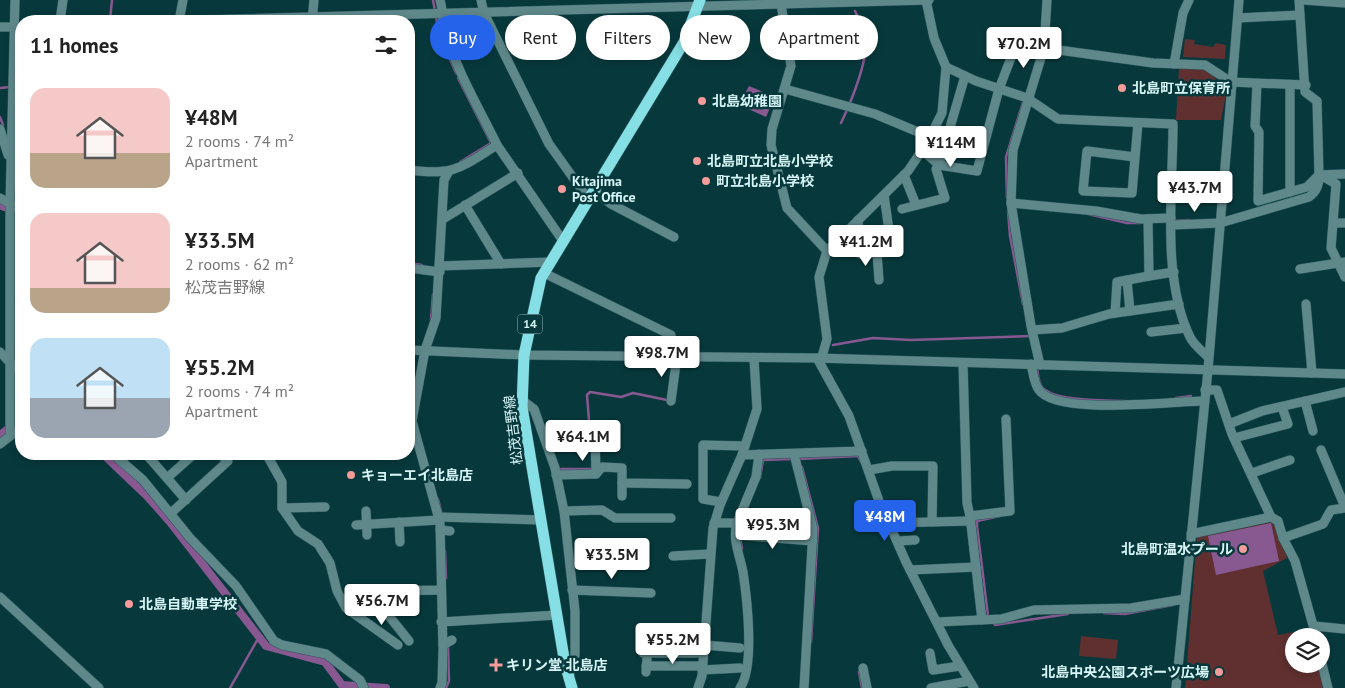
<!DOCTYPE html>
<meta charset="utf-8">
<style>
body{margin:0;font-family:"PT Sans","Noto Sans JP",sans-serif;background:#f2f2f2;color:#222;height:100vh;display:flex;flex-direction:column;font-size:19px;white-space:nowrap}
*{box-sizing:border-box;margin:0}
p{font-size:16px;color:#767676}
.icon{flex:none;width:28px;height:28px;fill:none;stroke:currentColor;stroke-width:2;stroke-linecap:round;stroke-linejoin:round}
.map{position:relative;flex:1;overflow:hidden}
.side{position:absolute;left:15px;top:15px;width:400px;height:445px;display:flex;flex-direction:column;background:#fff;border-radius:20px;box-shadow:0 2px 8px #0003}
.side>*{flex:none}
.guide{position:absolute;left:430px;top:15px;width:475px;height:45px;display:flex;gap:10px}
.tools{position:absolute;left:1285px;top:628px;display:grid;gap:10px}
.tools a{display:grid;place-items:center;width:45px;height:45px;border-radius:50%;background:#fff;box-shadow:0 2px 8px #0003;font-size:25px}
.price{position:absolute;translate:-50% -42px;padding:0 11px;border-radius:5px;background:#fff;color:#222;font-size:16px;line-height:32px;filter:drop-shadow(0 1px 2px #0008)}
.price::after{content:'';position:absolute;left:50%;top:30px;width:15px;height:11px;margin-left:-8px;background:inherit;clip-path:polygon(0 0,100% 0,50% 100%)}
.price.current{background:#2563eb;color:#fff}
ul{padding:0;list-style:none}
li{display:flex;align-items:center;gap:15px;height:125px;padding:0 15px}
li span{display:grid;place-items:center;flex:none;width:140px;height:100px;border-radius:15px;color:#555}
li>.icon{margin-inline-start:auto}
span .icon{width:60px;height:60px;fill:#fffc;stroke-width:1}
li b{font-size:21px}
h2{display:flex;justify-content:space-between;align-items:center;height:60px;padding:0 15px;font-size:21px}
.chip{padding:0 18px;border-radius:22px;background:#fff;box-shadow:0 2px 8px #0003;font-size:18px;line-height:45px}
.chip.current{background:#2563eb;color:#fff}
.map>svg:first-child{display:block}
.green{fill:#603030}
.water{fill:#885891}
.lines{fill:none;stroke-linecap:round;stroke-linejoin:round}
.stream{stroke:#885891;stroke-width:2.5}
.canal{stroke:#885891;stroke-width:8}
.minor-casing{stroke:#28575a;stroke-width:10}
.major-casing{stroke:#28575a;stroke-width:12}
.minor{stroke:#5f888b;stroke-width:9}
.major{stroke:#86dfe5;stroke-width:11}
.poi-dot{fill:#f59b99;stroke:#07393c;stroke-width:2}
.labels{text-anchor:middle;stroke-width:5;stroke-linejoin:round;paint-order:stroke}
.shield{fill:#07393c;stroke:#99bdbf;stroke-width:1}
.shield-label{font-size:12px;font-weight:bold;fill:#d7f5f7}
.poi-label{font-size:14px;font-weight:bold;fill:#d7f5f7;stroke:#07393c;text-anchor:start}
.street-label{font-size:14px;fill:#d7f5f7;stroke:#07393c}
</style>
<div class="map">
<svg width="1345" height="688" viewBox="0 0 1345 688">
<rect width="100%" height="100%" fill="#07393c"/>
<g class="green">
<polygon points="1185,39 1195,40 1194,44 1213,47 1216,43 1226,45 1225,59 1183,57"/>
<path d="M1179,68C1211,68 1208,68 1226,94L1221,120H1176Z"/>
<polygon points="1274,521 1287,558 1263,571 1278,635 1310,629 1311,636 1294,636 1294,664 1318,664 1323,688 1185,688 1197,536"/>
<polygon points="1081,636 1118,640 1116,659 1079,656"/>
</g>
<g class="water">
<polygon points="749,86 775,97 766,117 739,105"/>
<polygon points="1271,523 1279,561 1216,575 1208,536"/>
</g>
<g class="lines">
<g class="stream">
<polyline points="433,0 435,11"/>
<polyline points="436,17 440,36 456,73"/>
<polyline points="110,21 112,0"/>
<polyline points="458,78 491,143 460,162"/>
<polyline points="0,88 10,87"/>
<polyline points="0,117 3,125"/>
<path d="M841,123C851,102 871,55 865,32C864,25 858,18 855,11"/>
<polyline points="1007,198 1006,157 1024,99"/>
<polyline points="1008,211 1010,236 1023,304"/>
<polyline points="1088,214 1127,223 1140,223"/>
<polyline points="1173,221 1189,220"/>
<polyline points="409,263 422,265"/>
<polyline points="431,320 433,294"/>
<polyline points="833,345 873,338 911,340 1030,336"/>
<path d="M1037,368C1038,374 1038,382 1042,387C1055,402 1104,400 1124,401"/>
<polyline points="1176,398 1191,396"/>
<polyline points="591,446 587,395 590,392 621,397 633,393 667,400"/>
<polyline points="798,459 858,456 861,462"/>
<polyline points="802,467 818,528 811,642"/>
<polyline points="561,469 593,469 592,467"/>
<polyline points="760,478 763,460 792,459"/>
<polyline points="438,499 442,515"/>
<polyline points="740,537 742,549"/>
<polyline points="445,551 446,578"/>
<polyline points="1104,613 1125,614 1173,605"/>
<polyline points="988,616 977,526 977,521 1000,516"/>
<polyline points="993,622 995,625 1068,614"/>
<polyline points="859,672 862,688"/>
<polyline points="230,688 259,637"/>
<polyline points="446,688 449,681 448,645"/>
</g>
<g class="canal">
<polyline points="0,205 4,207"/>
<polyline points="17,214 21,216"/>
<polyline points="0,435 21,419"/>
<polyline points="103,454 147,496 170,522 266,646 325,662 342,685 386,688"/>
</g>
<g class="minor-casing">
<g id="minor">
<path d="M440,0C443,10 442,21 445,30C456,70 479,108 497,145"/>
<polyline points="481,0 484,13 549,144 589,200"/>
<polyline points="1304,0 1345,3"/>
<polyline points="781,4 791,66 772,129 771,145 787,208 827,251"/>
<polyline points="1238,18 1300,15"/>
<polyline points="60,21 63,0"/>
<polyline points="165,21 929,0"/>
<polyline points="179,21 183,0"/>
<polyline points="312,21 314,0"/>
<polyline points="0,27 21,27"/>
<polyline points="1044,48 1153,63 1205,65 1231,82 1306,85"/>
<polyline points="1174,64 1183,13 1189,0"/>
<path d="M946,67L976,81L1027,98L1058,119L1173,124C1173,189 1161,278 1190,337C1193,344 1202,351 1208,357"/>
<polyline points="1257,84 1255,126 1259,132 1258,201 1307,187 1319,175 1345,174"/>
<polyline points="1290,85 1290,192"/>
<polyline points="785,89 875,114 930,137"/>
<polyline points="0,129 8,155"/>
<polyline points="922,150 939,165 977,171 999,89 1017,42"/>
<polyline points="1135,157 1087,151 1083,191 1132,193 1138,123"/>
<path d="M409,170C454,176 460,168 497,145L563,241"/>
<polyline points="904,175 916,205"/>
<polyline points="1322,176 1336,184 1331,248 1345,277"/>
<polyline points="594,191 611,204 674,237"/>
<polyline points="0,198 21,210"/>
<polyline points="1011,203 1096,211 1141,219 1171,218"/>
<polyline points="465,205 501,264"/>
<polyline points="902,209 945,198 936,169 939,165 965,76"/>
<polyline points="443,219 518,173"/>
<polyline points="1148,219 1149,276 1174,272"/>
<polyline points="858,220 860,254 892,252 884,195"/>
<polyline points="1335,223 1345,223"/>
<path d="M1172,225L1220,223L1309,197C1317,191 1319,185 1319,175L1317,101L1305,92L1299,0"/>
<polyline points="877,253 879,280"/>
<polyline points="440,266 551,262"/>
<polyline points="409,268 440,272"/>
<polyline points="1300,269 1345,262"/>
<polyline points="544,273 671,335 671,356"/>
<polyline points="1127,280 1130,311"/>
<polyline points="1306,304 1312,373"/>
<polyline points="1115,313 1117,282 1149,276"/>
<polyline points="1032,330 1062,328 1109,314 1179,304"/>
<polyline points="1151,332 1186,328"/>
<polyline points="409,350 524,355 817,358 1345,374"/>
<polyline points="0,352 21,374"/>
<polyline points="817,358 849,416 879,501 906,562 948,645 974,688"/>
<polyline points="821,360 827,339 819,277 827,251 908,171 927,143 942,113 946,67 934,38 926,0"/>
<polyline points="963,363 967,503 970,516 1010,511 1006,419"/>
<path d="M1031,364C1033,372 1034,384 1039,390C1057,416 1173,401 1204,401"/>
<polyline points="1040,365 1031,326 1011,203 1013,150 1044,48 1047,0"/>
<polyline points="1205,390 1217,390 1232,434 1271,517 1278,521 1283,538 1295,561 1316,636"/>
<polyline points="522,400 534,409 555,468 564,511 575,611 575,655 569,677"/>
<polyline points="671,401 677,356"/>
<polyline points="1305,401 1313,431"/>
<polyline points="1229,424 1262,411 1345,392"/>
<polyline points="10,436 21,428"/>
<polyline points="1234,438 1288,424 1282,407"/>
<polyline points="0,444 10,436 10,204 15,0"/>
<polyline points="1321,450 1345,507"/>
<polyline points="113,454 143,480 190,538 236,586 274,641 282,645 326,654 360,680 364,688"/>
<polyline points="146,454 186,500"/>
<polyline points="269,454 268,457 282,482 282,508 298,531 318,544 330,563 337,591 346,608 398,645"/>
<polyline points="794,454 813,529 804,688"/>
<polyline points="742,455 862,451"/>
<polyline points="869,470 892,466 933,466 932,522"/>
<polyline points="1252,473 1290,460"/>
<polyline points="596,474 602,467 622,468 622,483 687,484"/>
<polyline points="556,475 596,474 595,434"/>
<polyline points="167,478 194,454"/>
<polyline points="622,483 622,496"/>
<polyline points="721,502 703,499 703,445 745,446"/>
<polyline points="282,508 325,507"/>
<polyline points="366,511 367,535"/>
<polyline points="564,511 602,510 615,518 671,518"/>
<polyline points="171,513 228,461 220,454"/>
<polyline points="970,516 982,620"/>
<polyline points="438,517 541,520"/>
<polyline points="399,522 400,542"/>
<polyline points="714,523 737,523 756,477 759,454"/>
<path d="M737,523C732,539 740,556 743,572C747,598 755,667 740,688"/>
<polyline points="889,523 971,521"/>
<polyline points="356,525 439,520"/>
<polyline points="440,530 450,531"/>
<polyline points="1191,534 1271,517"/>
<polyline points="736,535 813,541"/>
<polyline points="1283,538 1323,524 1331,510 1345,508"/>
<polyline points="897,541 915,540"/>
<polyline points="673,556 710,554"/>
<polyline points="910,570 976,567"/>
<polyline points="572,590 651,593"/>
<polyline points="372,595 409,641"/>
<polyline points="0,597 99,688"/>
<path d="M366,599C382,589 421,591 440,590"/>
<polyline points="441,622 557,615"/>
<polyline points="937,622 1001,619 1034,610 1131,608 1185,599"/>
<polyline points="1314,626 1345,629"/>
<polyline points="443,645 452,640"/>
<polyline points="704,645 740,648"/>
<polyline points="643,653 703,653"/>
<polyline points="930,653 933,670 960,666"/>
<polyline points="1321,660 1328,688"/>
<polyline points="646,666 703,666"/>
<polyline points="863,668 867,688"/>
<polyline points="702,670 740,668"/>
<polyline points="646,672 647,659"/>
<polyline points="440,688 442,683 443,650 440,523 412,421 425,350 436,318 444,180 449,171"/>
<polyline points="698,688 702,676 713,528 720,505 742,455 757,409 754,359"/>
<polyline points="931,688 969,681"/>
<polyline points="1176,688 1208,370 1239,0"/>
</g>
</g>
<g class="major-casing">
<polyline id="major" points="572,688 565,664 522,407 524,355 541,278 684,42 700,0"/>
</g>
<use href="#minor" class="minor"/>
<use href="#major" class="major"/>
</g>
<g class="poi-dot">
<circle cx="1122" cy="88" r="5"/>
<circle cx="702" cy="101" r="5"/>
<circle cx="697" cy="161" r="5"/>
<circle cx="706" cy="181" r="5"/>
<circle cx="562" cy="189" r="5"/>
<circle cx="351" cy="475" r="5"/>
<circle cx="1243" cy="549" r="5"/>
<circle cx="129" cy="604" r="5"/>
<path d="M493.5 657.5h5v5h5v5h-5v5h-5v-5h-5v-5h5z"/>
<circle cx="1219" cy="672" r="5"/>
</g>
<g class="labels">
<rect class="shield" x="517.5" y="314.5" width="25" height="19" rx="4"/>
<g class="shield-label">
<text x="530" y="328">14</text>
</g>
<g class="poi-label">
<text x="1132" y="93">北島町立保育所</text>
<text x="712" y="106">北島幼稚園</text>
<text x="707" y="166">北島町立北島小学校</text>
<text x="572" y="186">Kitajima<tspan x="572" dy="16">Post Office</tspan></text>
<text x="716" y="186">町立北島小学校</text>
<text x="361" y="480">キョーエイ北島店</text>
<text x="1233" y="554" text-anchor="end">北島町温水プール</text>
<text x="139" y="609">北島自動車学校</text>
<text x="506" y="670">キリン堂 北島店</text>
<text x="1209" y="677" text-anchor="end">北島中央公園スポーツ広場</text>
</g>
<g class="street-label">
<text transform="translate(513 430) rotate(-97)" y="5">松茂吉野線</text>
</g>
</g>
</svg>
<div class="tools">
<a><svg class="icon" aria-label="layers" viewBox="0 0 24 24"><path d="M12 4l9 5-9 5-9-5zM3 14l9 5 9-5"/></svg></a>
</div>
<b class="price" style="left:1024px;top:69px">¥70.2M</b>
<b class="price" style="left:951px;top:168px">¥114M</b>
<b class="price" style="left:1195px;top:213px">¥43.7M</b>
<b class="price" style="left:866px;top:267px">¥41.2M</b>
<b class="price" style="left:662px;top:378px">¥98.7M</b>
<b class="price" style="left:583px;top:462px">¥64.1M</b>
<b class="price current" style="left:885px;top:542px">¥48M</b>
<b class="price" style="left:773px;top:550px">¥95.3M</b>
<b class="price" style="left:612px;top:580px">¥33.5M</b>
<b class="price" style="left:382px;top:626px">¥56.7M</b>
<b class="price" style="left:673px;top:665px">¥55.2M</b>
<div class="guide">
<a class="chip current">Buy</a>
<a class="chip">Rent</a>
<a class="chip">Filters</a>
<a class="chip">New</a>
<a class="chip">Apartment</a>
</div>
<section class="side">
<h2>11 homes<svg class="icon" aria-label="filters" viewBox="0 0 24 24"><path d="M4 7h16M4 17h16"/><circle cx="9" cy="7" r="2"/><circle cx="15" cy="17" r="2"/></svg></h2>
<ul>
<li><span style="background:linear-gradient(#f6c9c9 65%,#b9a48a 0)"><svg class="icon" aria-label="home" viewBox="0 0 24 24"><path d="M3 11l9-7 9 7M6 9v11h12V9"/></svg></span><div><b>¥48M</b><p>2 rooms · 74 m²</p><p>Apartment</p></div></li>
<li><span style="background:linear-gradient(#f6c9c9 75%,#b9a48a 0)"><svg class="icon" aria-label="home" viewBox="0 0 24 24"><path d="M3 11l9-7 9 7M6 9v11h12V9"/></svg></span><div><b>¥33.5M</b><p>2 rooms · 62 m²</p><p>松茂吉野線</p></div></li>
<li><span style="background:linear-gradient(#bfe0f5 60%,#9aa5b1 0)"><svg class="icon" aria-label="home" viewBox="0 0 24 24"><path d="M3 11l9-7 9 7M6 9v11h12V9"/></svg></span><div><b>¥55.2M</b><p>2 rooms · 74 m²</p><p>Apartment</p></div></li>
</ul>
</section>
</div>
